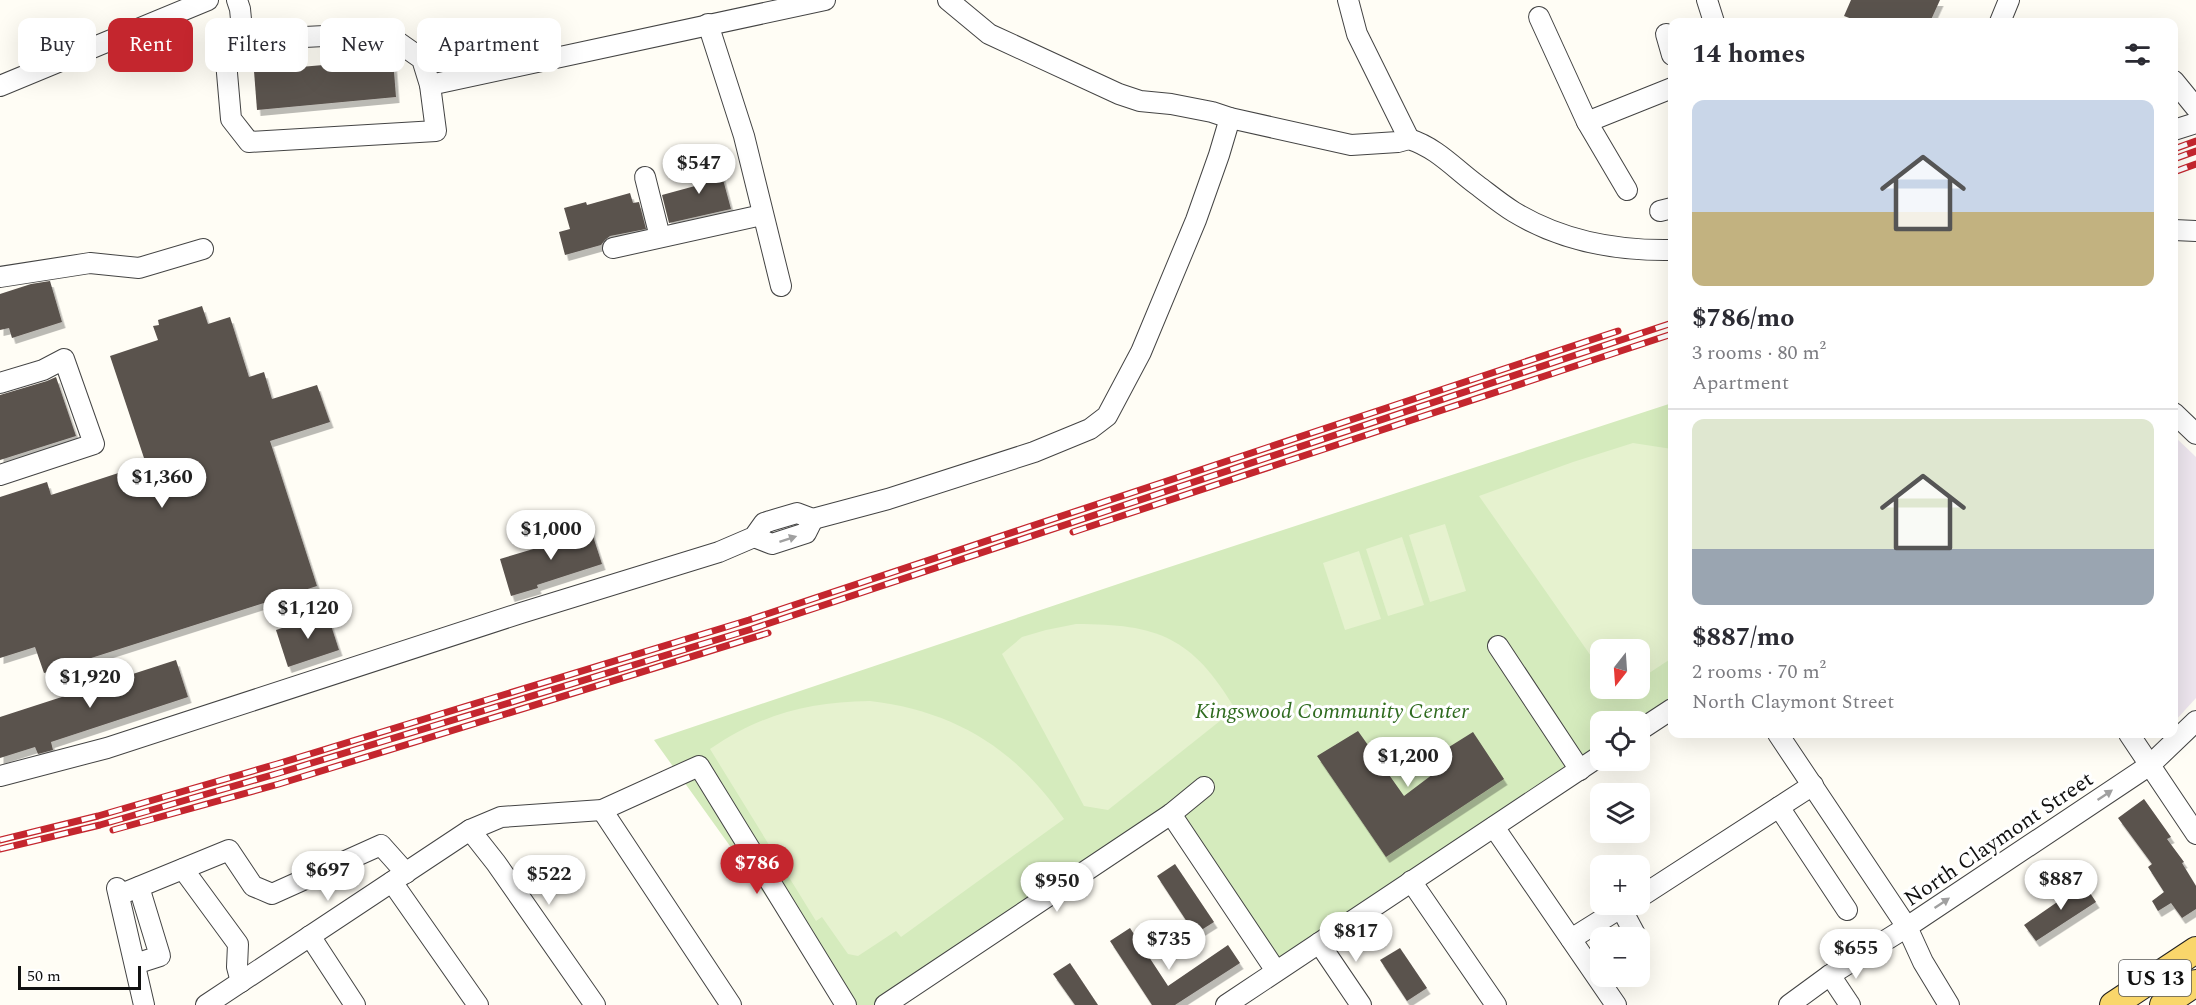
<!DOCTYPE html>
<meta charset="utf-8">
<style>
body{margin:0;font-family:Spectral,serif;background:#f7f7f7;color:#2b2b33;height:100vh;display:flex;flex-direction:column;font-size:22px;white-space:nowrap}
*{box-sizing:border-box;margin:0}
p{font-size:20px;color:#7c7c81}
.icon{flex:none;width:33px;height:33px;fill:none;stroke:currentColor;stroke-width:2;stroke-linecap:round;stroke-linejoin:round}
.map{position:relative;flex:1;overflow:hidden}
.details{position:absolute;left:1668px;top:18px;width:510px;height:720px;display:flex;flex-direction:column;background:#fff;border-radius:12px;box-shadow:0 6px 24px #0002}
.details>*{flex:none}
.banner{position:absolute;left:18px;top:18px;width:570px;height:54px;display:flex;gap:12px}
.needle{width:39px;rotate:197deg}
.controls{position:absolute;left:1590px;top:639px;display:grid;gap:12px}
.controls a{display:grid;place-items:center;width:60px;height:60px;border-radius:12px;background:#fff;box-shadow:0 6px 24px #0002;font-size:30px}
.scale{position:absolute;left:18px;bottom:15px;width:123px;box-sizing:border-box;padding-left:6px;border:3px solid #111;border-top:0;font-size:16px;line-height:21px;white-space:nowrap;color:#111;-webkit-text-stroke:4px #fff;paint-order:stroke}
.price{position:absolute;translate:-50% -51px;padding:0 14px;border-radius:21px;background:#fff;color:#222;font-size:20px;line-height:39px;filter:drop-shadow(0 2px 3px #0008)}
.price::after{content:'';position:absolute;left:50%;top:36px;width:18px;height:14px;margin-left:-9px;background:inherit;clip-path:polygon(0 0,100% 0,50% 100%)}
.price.current{background:#c4262e;color:#fff}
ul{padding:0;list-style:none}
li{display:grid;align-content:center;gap:12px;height:318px;padding:0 24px}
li+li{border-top:2px solid #e1e1e2}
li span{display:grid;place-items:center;height:186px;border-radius:12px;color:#555}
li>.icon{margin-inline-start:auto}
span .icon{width:108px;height:108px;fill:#fffc;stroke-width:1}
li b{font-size:26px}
h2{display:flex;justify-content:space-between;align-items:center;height:72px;padding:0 24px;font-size:26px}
.tag{padding:0 21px;border-radius:12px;background:#fff;box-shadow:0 6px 24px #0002;font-size:21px;line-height:54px}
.tag.current{background:#c4262e;color:#fff}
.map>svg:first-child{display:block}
.industrial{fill:#eee6ef}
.green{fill:#d5ebbd;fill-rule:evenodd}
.pitch{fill:#e6f2cf}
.building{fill:#5a524d;filter:url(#shadow)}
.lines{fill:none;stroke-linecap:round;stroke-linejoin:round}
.minor-casing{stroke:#444;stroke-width:22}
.major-casing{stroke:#222;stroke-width:28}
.minor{stroke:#fff;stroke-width:20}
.major{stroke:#f9d66b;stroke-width:26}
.rail-casing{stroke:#c4262e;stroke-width:7}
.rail{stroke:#fff;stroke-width:4.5;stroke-dasharray:14;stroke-linecap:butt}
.oneway{fill:#a0a0a0}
.labels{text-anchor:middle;stroke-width:6;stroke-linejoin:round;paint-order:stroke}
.shield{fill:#fff;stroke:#585858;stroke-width:1.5}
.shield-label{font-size:21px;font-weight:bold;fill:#111}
.park-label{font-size:22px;font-style:italic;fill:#2f6b1f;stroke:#fff}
.street-label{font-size:22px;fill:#111;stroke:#fff}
</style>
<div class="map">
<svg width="2196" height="1005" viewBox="0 0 2196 1005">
<defs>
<filter id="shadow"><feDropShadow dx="3.5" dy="6" stdDeviation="0" flood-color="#0004"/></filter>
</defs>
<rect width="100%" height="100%" fill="#fffdf5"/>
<polygon class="industrial" points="2174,436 2196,457 2196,698 2174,722"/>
<path class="green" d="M1672,403V704L1640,722H1600V753L1283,967L1175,811L885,1005H844L654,740L1136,578ZM1600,650H1640V688H1600Z"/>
<g class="pitch">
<polygon points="1633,443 1672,449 1672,658 1640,679 1640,650 1600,650 1600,669 1479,496 1573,462"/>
<polygon points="1445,524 1466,591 1430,602 1409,535"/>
<polygon points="1402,537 1424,605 1388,616 1366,549"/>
<polygon points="1359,551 1381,619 1345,630 1323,563"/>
<path d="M1076,624C1158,624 1192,637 1235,709L1108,810L1084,806L1002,654L1022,637L1046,630Z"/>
<path d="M870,701C955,711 1016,749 1064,819L901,937L896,931L858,956L848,954L822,917L816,921L710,749C762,714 807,702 870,701Z"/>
</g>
<g class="building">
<polygon points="1851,0 1940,0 1930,22 1860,22 1844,16"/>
<polygon points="393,59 396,97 257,110 254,71"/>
<polygon points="718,161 731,209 669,223 662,195 695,186 690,169"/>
<polygon points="630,193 633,203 639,202 646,229 610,236 605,240 601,245 565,255 559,232 570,229 564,208 586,202 587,205"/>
<polygon points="50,281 62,322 12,338 9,328 0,330 0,294 31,284"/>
<polygon points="202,306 208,324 230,317 249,377 264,372 272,399 317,385 330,422 270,441 317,586 44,673 35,647 0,658 0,497 47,482 51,495 146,464 110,356 158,340 153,326 159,325 158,320"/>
<polygon points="56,377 76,436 0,460 0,395 47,381"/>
<polygon points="590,527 602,564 537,585 538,588 511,596 500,559 540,547 539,543"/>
<polygon points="327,613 339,650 288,667 276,630"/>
<polygon points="176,660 188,697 51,742 53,750 38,754 35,747 0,758 0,717"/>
<polygon points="1358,731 1404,796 1441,768 1433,757 1473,732 1504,779 1386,857 1317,756"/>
<polygon points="2144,799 2171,837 2167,839 2184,862 2182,863 2196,886 2196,909 2182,918 2171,903 2158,911 2152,901 2164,892 2148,867 2152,864 2118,818"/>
<polygon points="1175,864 1214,922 1195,934 1157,876"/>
<polygon points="2082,881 2096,902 2036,941 2024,925 2063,898 2061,896"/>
<polygon points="1130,928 1168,986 1228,945 1240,963 1175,1005 1152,1005 1110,941"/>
<polygon points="1400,948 1427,988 1407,1001 1380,960"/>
<polygon points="1070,963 1098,1005 1075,1005 1053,974"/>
</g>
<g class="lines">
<g class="minor-casing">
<g id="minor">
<polyline points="237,0 240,9 243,40 225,50 231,119 249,142 436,131 430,85 422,59 385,33 243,40"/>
<path d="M948,0L989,34L1119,94L1140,101L1171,104L1212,112L1230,118L1351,145L1398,142L1409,139C1437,148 1454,168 1477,185C1489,194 1501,204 1514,212C1562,241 1617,251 1672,250"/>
<polyline points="1348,0 1357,34 1409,139"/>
<polyline points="1707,0 1714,22"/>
<polyline points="1539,17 1587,122 1672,88"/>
<polyline points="2000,22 2009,0"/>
<polyline points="708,24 744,136 781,286"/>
<polyline points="1666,34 1672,55"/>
<polyline points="2174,81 2196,108"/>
<polyline points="430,85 825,0"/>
<polyline points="0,86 208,0"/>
<polyline points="1587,122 1627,190"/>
<polyline points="2174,130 2196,123"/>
<polyline points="645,177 660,237"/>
<polyline points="1660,211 1672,208"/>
<polyline points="2174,230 2196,231"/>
<polyline points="613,248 762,215"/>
<polyline points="0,277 90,263 139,268 203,249"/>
<polyline points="0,383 43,370 64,359 94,444 0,475"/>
<polyline points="2174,413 2196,434"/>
<polyline points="754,537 772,544 806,533 813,519"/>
<polyline points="1498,646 1580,770"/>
<polyline points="1640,730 1672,709"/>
<polyline points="1778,734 1907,927 1923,962 1949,1005"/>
<polyline points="2129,734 2196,834"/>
<polyline points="0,776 107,748 521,613 719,552 754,537 764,523 770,521 797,513 813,519 888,499 1034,452 1090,429 1107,416 1141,352 1196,220 1219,155 1230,118"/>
<polyline points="1779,807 1847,910"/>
<polyline points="602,810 731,1005"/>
<polyline points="1171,814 1276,971"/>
<polyline points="1494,827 1616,1005"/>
<polyline points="470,830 496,863 595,1005"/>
<polyline points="183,869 238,944 237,967 241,982"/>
<polyline points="1411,881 1496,1005"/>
<polyline points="392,882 478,1005"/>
<polyline points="117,888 144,1005"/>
<polyline points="119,895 229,850 253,886 272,894 381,845 406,873"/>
<polyline points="1640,897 1813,785"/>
<polyline points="1621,908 1637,938"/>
<polyline points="310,936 355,1005"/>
<polyline points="1571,939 1627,904"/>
<polyline points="1319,943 1361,1005"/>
<polyline points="135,964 160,956 139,887"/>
<polyline points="1830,975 1850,1005"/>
<polyline points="206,1005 470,830 501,817 602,810 699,766 846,1005"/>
<polyline points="885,1005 1171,814 1204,787"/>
<polyline points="1226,1005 1600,756"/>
<polyline points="1789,1005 1830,975 1907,927 2150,765 2196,721"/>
</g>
</g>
<g class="major-casing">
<g id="major">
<polyline points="2113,1005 2196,950"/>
<polyline points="2163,1005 2196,983"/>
</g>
</g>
<use href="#minor" class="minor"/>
<use href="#major" class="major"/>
<g class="rail-casing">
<g id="rail">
<polyline points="2174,149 2196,141"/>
<polyline points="2174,159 2196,151"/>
<polyline points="2174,172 2196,164"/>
<polyline points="1073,532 1672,334"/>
<polyline points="113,830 279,784 768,633"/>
<polyline points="0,840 98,816 277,764 749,620 1618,331"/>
<polyline points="0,849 100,825 279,773 752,629 1672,323"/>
</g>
</g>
<use href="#rail" class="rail"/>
</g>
<defs><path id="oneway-solid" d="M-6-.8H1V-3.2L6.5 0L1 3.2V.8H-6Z" transform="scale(1.5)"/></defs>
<g class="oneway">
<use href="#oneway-solid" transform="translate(788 539) rotate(-18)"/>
<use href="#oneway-solid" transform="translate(2105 795) rotate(-34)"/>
<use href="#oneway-solid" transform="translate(1942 903) rotate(-34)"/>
</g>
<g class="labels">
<rect class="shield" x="2119" y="960" width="72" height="36" rx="4.5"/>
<g class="shield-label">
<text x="2155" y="985">US 13</text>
</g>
<g class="park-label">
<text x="1332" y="718">Kingswood Community Center</text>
</g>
<g class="street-label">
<text transform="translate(1998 838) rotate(-34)" y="8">North Claymont Street</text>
</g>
</g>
</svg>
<div class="controls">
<a><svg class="needle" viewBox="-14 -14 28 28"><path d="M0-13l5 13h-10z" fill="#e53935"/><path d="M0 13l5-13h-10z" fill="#7c7c81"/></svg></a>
<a><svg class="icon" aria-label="locate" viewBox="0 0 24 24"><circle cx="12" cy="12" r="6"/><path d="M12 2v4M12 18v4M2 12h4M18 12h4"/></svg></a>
<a><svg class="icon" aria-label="layers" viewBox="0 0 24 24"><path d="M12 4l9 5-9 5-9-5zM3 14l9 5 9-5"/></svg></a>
<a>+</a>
<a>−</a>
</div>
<div class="scale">50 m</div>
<b class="price" style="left:699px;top:195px">$547</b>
<b class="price" style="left:162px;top:509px">$1,360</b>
<b class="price" style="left:551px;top:561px">$1,000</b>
<b class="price" style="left:308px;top:640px">$1,120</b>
<b class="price" style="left:90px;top:709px">$1,920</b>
<b class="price" style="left:1408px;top:788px">$1,200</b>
<b class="price current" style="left:757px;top:895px">$786</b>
<b class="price" style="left:328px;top:902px">$697</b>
<b class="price" style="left:549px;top:906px">$522</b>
<b class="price" style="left:2061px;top:911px">$887</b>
<b class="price" style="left:1057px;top:913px">$950</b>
<b class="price" style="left:1356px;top:963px">$817</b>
<b class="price" style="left:1169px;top:971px">$735</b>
<b class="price" style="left:1856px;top:980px">$655</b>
<div class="banner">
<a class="tag">Buy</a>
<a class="tag current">Rent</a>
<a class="tag">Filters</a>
<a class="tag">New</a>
<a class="tag">Apartment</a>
</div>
<section class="details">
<h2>14 homes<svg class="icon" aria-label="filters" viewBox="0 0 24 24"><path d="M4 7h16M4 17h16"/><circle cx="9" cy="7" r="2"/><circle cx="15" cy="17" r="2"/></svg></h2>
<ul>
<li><span style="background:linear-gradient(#c9d6e8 60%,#c2b280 0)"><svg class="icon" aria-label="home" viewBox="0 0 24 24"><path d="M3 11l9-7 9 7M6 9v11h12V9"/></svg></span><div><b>$786/mo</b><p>3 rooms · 80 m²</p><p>Apartment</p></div></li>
<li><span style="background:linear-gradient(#dfe7d0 70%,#9aa5b1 0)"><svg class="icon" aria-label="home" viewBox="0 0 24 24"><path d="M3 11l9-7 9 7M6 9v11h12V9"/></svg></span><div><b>$887/mo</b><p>2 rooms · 70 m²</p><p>North Claymont Street</p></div></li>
</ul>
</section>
</div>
